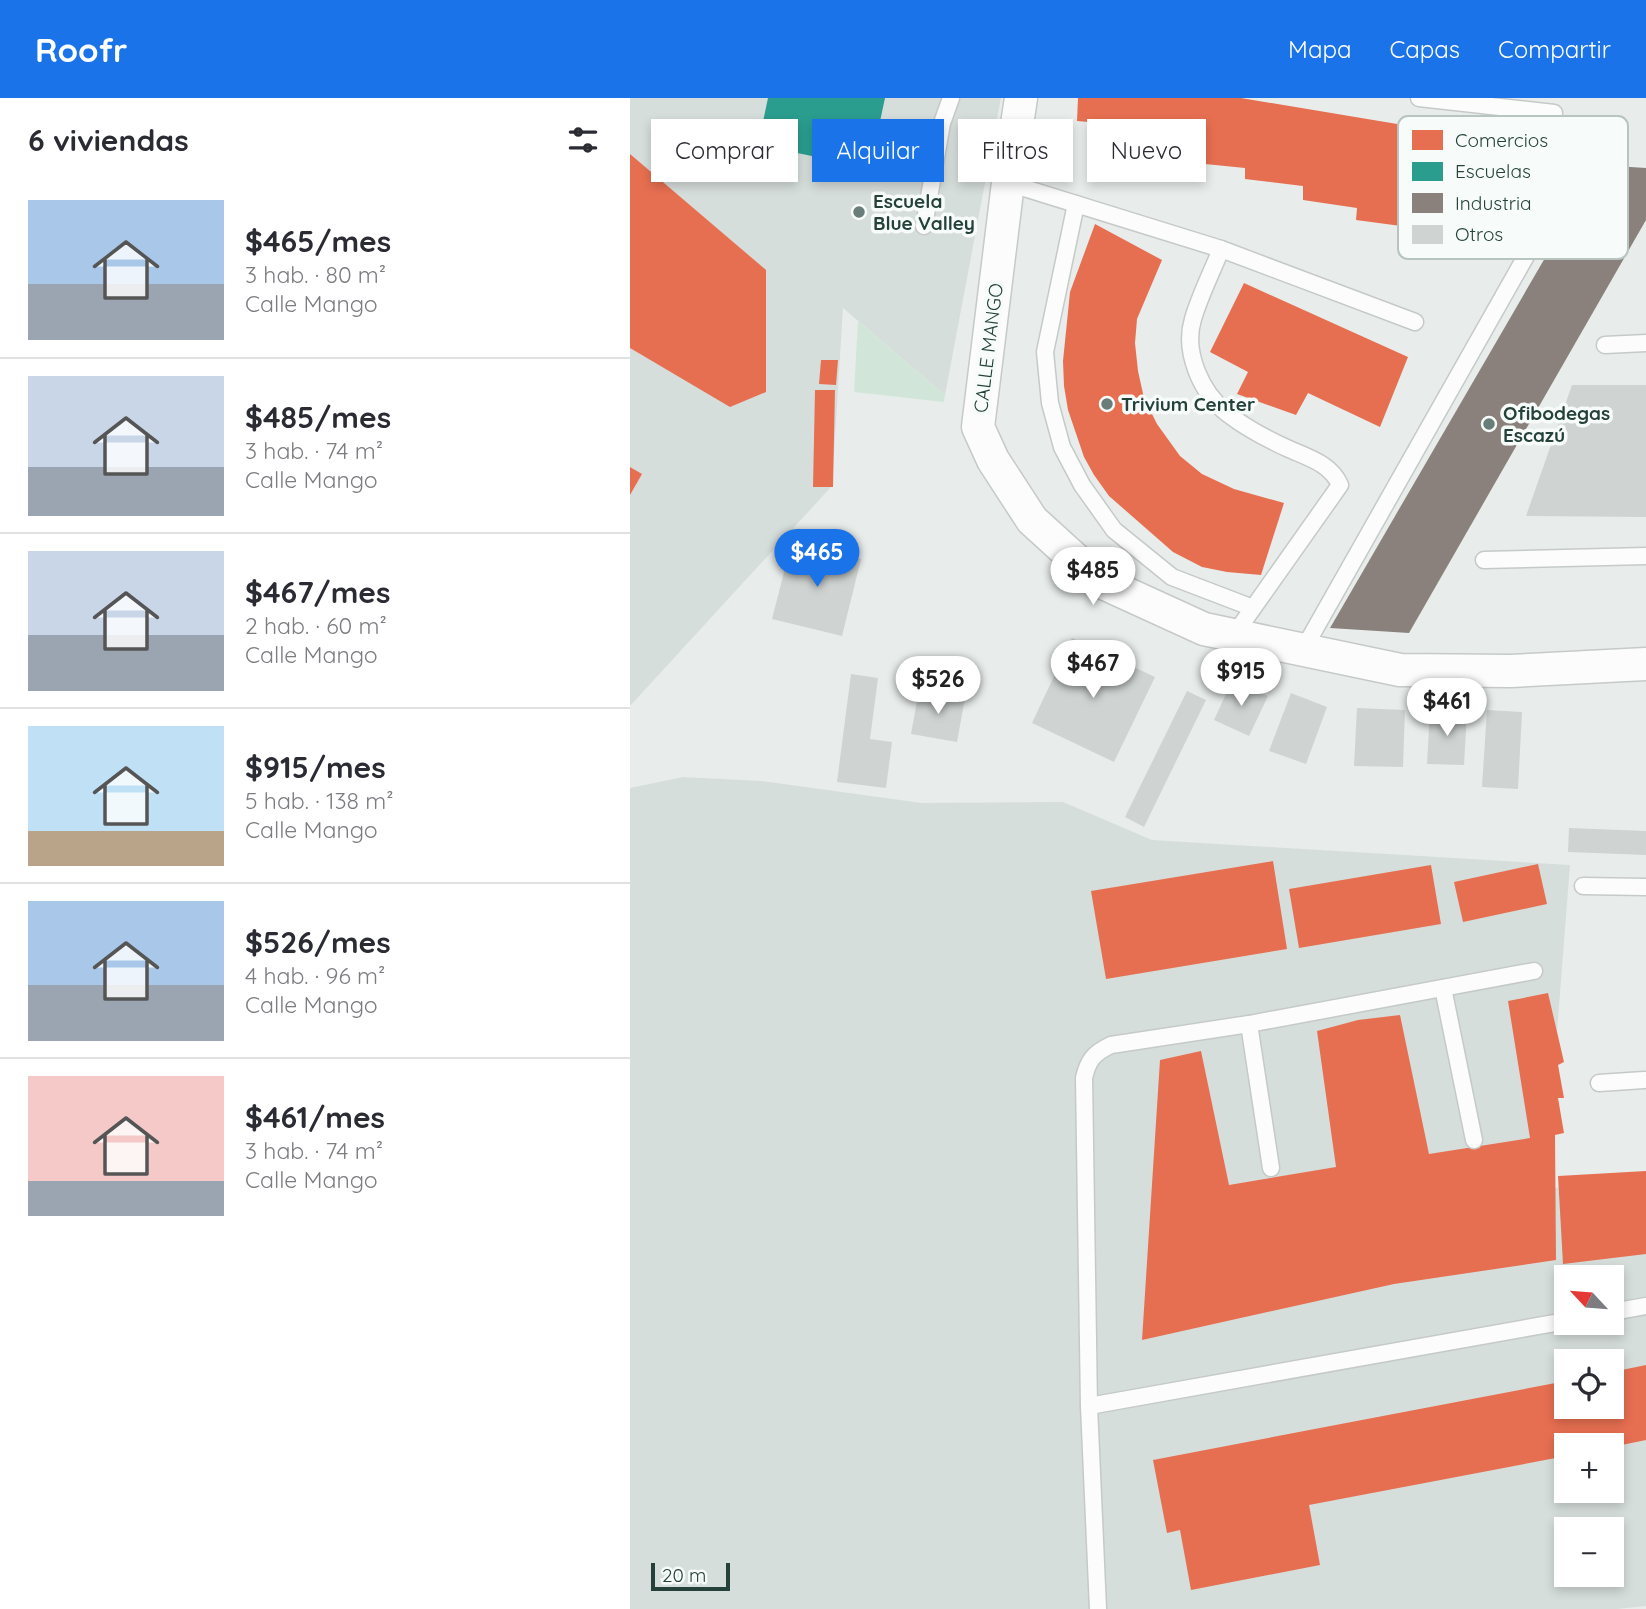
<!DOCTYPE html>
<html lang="es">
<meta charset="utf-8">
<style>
body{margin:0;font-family:Quicksand,sans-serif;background:#f7f7f7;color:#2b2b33;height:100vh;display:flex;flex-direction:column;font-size:26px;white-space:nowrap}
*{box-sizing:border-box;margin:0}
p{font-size:23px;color:#7c7c81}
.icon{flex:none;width:38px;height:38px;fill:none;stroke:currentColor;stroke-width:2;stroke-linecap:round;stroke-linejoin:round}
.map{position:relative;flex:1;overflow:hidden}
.panel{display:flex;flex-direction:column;background:#fff;width:630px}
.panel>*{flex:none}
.top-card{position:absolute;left:21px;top:21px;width:665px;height:63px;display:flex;gap:14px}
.needle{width:46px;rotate:296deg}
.controls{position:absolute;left:924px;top:1167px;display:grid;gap:14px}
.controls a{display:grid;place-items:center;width:70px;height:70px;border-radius:0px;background:#fff;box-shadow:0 4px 10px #0003;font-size:35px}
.scale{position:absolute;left:21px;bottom:18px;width:79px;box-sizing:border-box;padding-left:7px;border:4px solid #24423a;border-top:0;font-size:19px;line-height:24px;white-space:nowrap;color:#24423a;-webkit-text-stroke:5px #f7fbf9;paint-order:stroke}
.price{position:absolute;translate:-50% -60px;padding:0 16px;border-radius:24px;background:#fff;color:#222;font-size:23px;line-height:46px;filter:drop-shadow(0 2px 4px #0008)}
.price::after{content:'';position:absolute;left:50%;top:42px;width:21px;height:16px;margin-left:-10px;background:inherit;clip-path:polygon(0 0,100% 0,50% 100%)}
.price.active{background:#1a73e8;color:#fff}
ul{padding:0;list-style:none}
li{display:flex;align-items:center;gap:21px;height:175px;padding:0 28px}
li+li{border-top:2px solid #e1e1e2}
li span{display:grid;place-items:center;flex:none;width:196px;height:140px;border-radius:0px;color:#555}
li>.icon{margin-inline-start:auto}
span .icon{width:84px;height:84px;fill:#fffc;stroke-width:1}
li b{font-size:30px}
h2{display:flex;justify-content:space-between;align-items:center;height:84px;padding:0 28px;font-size:30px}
.pill{padding:0 24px;border-radius:0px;background:#fff;box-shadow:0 4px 10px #0003;font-size:24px;line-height:63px}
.pill.active{background:#1a73e8;color:#fff}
header{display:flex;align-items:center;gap:42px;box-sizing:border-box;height:98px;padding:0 35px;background:#1a73e8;color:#fff}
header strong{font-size:33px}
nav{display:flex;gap:38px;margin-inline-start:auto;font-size:24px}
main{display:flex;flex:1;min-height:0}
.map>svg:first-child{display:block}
.built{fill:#d6dedb;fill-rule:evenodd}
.green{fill:#d1e6d8}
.shops{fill:#e76f51}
.schools{fill:#2a9d8f}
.industry{fill:#8a817c}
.building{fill:#cfd4d2}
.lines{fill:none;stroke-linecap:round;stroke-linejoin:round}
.service-casing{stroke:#c5cac8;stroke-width:19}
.minor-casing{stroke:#c5cac8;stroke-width:35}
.service{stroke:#fcfcfc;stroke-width:16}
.minor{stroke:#fcfcfc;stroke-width:32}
.poi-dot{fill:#697e78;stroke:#f7fbf9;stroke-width:2.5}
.labels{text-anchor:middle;stroke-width:7;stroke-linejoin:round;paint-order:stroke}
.poi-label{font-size:19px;font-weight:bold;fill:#24423a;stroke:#f7fbf9;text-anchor:start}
.street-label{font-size:19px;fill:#24423a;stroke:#f7fbf9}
.key{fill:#f7fbf9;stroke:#b8c4c0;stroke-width:2}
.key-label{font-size:19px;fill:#24423a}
</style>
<header>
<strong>Roofr</strong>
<nav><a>Mapa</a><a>Capas</a><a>Compartir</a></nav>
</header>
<main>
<section class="panel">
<h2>6 viviendas<svg class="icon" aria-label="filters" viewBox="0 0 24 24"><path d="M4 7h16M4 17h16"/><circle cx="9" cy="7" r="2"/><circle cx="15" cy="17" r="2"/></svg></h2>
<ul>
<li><span style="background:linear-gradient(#a9c7e8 60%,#9aa5b1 0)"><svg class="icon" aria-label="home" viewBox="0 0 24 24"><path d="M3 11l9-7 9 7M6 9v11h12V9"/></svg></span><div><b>$465/mes</b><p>3 hab. · 80 m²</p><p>Calle Mango</p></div></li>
<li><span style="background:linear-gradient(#c9d6e8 65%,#9aa5b1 0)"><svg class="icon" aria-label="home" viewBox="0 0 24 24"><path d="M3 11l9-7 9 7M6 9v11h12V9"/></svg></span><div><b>$485/mes</b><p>3 hab. · 74 m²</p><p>Calle Mango</p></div></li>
<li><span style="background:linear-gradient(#c9d6e8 60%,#9aa5b1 0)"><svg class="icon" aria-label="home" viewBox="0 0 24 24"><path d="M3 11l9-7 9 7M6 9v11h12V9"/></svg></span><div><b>$467/mes</b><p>2 hab. · 60 m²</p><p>Calle Mango</p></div></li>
<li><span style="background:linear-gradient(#bfe0f5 75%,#b9a48a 0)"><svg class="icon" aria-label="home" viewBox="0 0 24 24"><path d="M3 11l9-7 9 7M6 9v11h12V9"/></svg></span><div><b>$915/mes</b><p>5 hab. · 138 m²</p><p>Calle Mango</p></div></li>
<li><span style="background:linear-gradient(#a9c7e8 60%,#9aa5b1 0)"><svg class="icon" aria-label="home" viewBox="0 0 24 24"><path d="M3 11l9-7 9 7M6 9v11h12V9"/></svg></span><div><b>$526/mes</b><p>4 hab. · 96 m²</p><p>Calle Mango</p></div></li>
<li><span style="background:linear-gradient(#f6c9c9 75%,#9aa5b1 0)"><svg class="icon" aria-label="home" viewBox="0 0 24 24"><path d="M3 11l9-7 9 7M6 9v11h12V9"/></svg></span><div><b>$461/mes</b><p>3 hab. · 74 m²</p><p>Calle Mango</p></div></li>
</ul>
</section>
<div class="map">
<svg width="1016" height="1511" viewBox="0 0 1016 1511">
<rect width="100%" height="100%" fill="#e8edeb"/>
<g class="built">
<polygon points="0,0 371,0 315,297 213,210 202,388 0,608"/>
<path d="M53,679L132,683L292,705L433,704L522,742L940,767L921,1011L924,1090L1016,1078V1508L987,1511H0V690ZM936,1180H982V1225H936ZM936,1264H982V1309H936ZM936,1348H982V1393H936ZM936,1432H982V1477H936Z"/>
</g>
<polygon class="green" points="228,223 315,297 314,304 224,294"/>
<g class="shops">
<polygon points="448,0 611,0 857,41 844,150 785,140 786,130 726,122 727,110 673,102 673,88 615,81 615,70 555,64 556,51 502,42 502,28 447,23"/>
<polygon points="0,56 136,172 136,294 100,309 0,250"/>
<polygon points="465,126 532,162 507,221 505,245 508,273 514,300 527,326 550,358 572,376 604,391 654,405 631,477 597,474 572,469 543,454 479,398 464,377 454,359 438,312 434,288 433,263 440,194"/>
<polygon points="614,185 778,259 750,329 678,295 666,317 607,296 618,274 580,254"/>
<polygon points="191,262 208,262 206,287 189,286"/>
<polygon points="185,292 205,292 203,389 183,389"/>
<polygon points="0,369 12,376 0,397"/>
<polygon points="643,763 657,851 476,881 461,793"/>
<polygon points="908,766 917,806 833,824 824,784"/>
<polygon points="801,767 811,826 669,850 659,791"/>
<polygon points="918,895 934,964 928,967 934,1000 928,1000 934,1035 925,1037 926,1162 764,1186 512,1242 530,962 571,953 599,1087 706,1069 687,933 728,922 770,917 799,1056 900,1040 878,903"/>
<polygon points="1016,1073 1016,1156 933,1166 928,1078"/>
<polygon points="1016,1267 1016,1342 982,1349 936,1348 936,1358 679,1407 690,1467 561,1492 550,1432 537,1435 523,1362 936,1283 936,1309 982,1309 982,1274"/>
</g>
<polygon class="schools" points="138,0 255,0 240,70 128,47"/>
<polygon class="industry" points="969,67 1016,70 1016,122 779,535 700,530"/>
<g class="building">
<polygon points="942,287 1016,287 1016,419 896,418"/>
<polygon points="162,443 231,461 212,538 142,521"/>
<polygon points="442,540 525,579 484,664 402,625"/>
<polygon points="221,576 248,580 240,641 262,644 256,690 207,684"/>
<polygon points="603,581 638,598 619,638 584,622"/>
<polygon points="289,592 335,600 327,644 281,636"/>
<polygon points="557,593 576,602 514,729 495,719"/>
<polygon points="661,595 697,609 676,666 639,653"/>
<polygon points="727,610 775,612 773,669 724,668"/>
<polygon points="800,612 837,614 834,667 797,666"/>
<polygon points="857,612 892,614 888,691 852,689"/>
<polygon points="939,730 1016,733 1016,757 938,754"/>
</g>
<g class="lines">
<g class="service-casing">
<g id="service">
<polyline points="789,0 924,15"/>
<polyline points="378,85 591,151 785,224"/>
<polyline points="446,106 415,254 420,305 432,349 452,387 484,432 542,479 623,510"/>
<polyline points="294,128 312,25 321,0"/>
<path d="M591,151C582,174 570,197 563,221C553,254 571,295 598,316C616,330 639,342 659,351C679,360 701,366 710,387L604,537"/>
<polyline points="975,247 1016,245"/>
<polyline points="854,462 1016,458"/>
<polyline points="673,552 960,45"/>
<polyline points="953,788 1016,789"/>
<polyline points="813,890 844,1042"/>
<polyline points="619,926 904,873"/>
<polyline points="969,985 1014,982"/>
<polyline points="982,1214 1016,1208"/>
<polyline points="459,1308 936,1223"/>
<path d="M468,1511L459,1308L454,980C458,962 464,955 481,947L619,926L641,1070"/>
</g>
</g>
<g class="minor-casing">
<polyline id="minor" points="391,0 378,85 348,329 363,362 402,422 469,483 574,531 770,572 881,573 1016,566"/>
</g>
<use href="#service" class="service"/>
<use href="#minor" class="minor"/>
</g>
<g class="poi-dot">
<circle cx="229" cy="114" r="7"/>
<circle cx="477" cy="306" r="7"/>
<circle cx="859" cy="326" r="7"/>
</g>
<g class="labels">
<g class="poi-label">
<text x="243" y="110">Escuela<tspan x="243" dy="22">Blue Valley</tspan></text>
<text x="491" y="313">Trivium Center</text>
<text x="873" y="322">Ofibodegas<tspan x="873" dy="22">Escazú</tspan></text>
</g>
<g class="street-label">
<text transform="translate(358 250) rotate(-83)" y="7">CALLE MANGO</text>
</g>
</g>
<rect x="768" y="18" width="230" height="143" rx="10" class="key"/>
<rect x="782" y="32" width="31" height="20" fill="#e76f51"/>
<rect x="782" y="64" width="31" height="19" fill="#2a9d8f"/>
<rect x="782" y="95" width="31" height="20" fill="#8a817c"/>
<rect x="782" y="127" width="31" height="19" fill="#cfd4d2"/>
<g class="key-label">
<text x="825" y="49">Comercios</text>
<text x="825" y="80">Escuelas</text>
<text x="825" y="112">Industria</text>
<text x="825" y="143">Otros</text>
</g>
</svg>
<div class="controls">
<a><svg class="needle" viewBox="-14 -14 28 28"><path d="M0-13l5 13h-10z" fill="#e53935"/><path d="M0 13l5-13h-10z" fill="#7c7c81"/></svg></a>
<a><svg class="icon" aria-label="locate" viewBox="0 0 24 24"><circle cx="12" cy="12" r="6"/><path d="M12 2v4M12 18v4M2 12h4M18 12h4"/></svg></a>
<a>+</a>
<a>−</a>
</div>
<div class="scale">20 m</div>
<b class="price active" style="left:187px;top:491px">$465</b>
<b class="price" style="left:463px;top:509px">$485</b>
<b class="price" style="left:463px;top:602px">$467</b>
<b class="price" style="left:611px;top:610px">$915</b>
<b class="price" style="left:308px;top:618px">$526</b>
<b class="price" style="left:817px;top:640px">$461</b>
<div class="top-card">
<a class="pill">Comprar</a>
<a class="pill active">Alquilar</a>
<a class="pill">Filtros</a>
<a class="pill">Nuevo</a>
</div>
</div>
</main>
